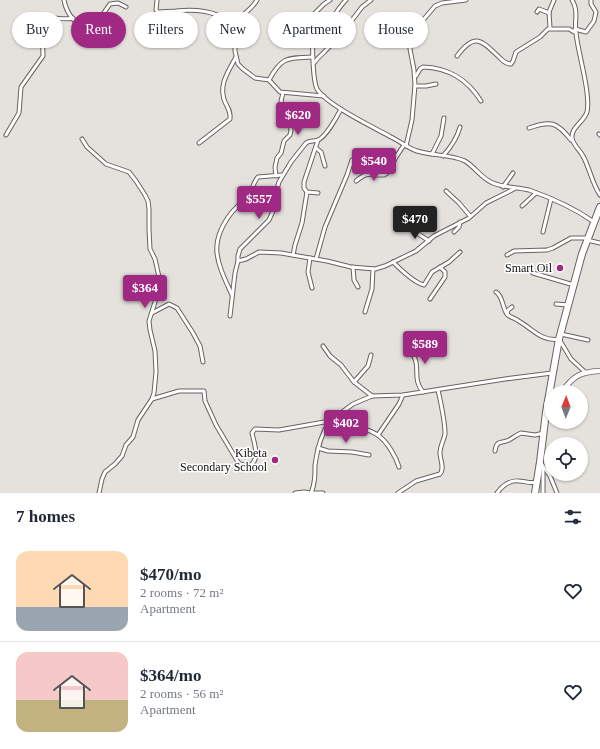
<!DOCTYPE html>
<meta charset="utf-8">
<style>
body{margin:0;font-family:Georgia,serif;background:#f6f6f7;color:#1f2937;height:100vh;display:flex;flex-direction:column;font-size:15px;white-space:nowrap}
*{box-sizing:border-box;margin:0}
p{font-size:13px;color:#747a83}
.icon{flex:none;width:22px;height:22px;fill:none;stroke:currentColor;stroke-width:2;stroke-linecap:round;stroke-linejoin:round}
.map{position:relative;height:493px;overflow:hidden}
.sheet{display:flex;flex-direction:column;background:#fff;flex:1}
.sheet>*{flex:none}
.top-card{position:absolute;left:12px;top:12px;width:576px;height:36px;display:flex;gap:8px}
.needle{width:26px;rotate:1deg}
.buttons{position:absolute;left:544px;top:385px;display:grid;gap:8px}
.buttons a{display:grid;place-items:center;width:44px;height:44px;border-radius:50%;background:#fff;box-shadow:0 1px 3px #0004;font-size:20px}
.price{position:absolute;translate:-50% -34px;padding:0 9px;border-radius:4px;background:#a02a83;color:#fff;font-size:13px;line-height:26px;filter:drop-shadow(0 1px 2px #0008)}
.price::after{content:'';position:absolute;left:50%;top:24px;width:12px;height:9px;margin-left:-6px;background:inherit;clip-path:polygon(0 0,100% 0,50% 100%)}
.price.active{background:#222;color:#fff}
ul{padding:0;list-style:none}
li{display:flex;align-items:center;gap:12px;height:100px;padding:0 16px}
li+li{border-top:1px solid #e0e1e3}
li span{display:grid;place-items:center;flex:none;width:112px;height:80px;border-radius:12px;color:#555}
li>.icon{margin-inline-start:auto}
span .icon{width:48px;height:48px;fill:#fffc;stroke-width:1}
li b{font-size:17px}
h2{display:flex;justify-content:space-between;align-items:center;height:48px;padding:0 16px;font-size:17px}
.tag{padding:0 14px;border-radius:18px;background:#fff;box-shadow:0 1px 3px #0004;font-size:14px;line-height:36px}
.tag.active{background:#a02a83;color:#fff}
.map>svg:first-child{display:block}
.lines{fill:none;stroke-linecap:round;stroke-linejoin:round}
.street-casing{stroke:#676460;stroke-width:5}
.secondary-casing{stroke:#676460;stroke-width:6}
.highway-casing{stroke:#676460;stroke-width:8}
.street{stroke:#fff;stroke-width:3}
.secondary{stroke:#fff;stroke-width:4.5}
.highway{stroke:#fff;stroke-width:6}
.poi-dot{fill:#a02a83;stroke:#fff;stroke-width:1.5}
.labels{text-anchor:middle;stroke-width:3;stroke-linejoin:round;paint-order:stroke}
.poi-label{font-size:12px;fill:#11100f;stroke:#fff;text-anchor:end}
</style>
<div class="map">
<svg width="600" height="493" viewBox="0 0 600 493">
<rect width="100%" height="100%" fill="#e5e2dd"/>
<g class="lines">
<g class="street-casing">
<g id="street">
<path d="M64,0C66,13 81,35 97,30L103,14L110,4L118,3L126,7"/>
<path d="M157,0L156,10L158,12C164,12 170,11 176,11C197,9 221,10 234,28"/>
<path d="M257,0C251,11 240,15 235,24V51L238,64L243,69L255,78L269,80L280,92L324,96"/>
<path d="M346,0C339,7 335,15 329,23C324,29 317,31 313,38C312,48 313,81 317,89C327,105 373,127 391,137C400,141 407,148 417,151C433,156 450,154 465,161C475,167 482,179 493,183C505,188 517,187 529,190C552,198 574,208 594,222"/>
<path d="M572,0C579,11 574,21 576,33C578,53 591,94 587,112C584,122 571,127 572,138C573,145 580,150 583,156C590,169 592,183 600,195"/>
<polyline points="537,12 539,9 549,13"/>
<polyline points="314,14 324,4 330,0"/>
<polyline points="550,28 549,12 554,0"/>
<polyline points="575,29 586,32 594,21 596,12 591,4 591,0"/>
<path d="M457,56C475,32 481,40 500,58C503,61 505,64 511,64L513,61L516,52L540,37L548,29H569L576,33"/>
<path d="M314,63C320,54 333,47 335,37L343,32L362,7L371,0"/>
<path d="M416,76L420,69L423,67C449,68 467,79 481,101"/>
<path d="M269,80C282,56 288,58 313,57"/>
<polyline points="415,86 426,86 436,84"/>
<path d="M529,128C551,120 557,122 571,140"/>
<polyline points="599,134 600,135"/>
<path d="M6,135L19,113L21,87L43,56C43,43 40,32 45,20C52,15 63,21 73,18"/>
<polyline points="82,139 87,147 106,164 129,172 136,181 145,195 148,201 149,209 149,229 150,249 155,259 159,277 155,302 149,321 150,330 155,351 156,372 154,393 152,399 138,420 133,437 126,445 122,456 115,464 105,472 102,479 99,493"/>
<path d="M199,143L230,119C231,112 228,108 225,102C218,85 228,72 236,57"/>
<polyline points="406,146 412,120 415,85 414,70 410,49 412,38 424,19 435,6 442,3 466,0"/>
<polyline points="316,148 321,152 325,166"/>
<polyline points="432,154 441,136 444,118"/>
<path d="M443,156C451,147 457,139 460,127"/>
<polyline points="276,176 275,167 277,158 281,153 284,141 290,135 291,130 289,118 281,101 283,93"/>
<path d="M356,181C370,170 369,176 384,175"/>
<polyline points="503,187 513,173"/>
<polyline points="446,191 459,203 470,216"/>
<polyline points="318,193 307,192 304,188 304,182 318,140"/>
<polyline points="522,206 536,193"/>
<polyline points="408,227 429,241"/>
<polyline points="454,232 459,227 460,222"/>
<polyline points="543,232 551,199"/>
<polyline points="587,240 600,243"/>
<polyline points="293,255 295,245 302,223 307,192"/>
<polyline points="507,255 514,251 547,250 553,248 571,238 589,238"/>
<polyline points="310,258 308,272 312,288"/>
<polyline points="316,259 325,227 347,175 352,160 363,163 383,174 386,174 389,171 396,157 404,145"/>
<path d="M238,261V256L240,249L269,220L274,209L275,196L279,182L291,162L306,143C310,140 314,142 318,140C327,136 336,118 341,109"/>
<path d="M393,262C400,269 415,283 424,285L432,272L449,262L460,252"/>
<polyline points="353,267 354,280 358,287"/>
<polyline points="533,273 574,285"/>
<path d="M496,292C503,296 502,307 507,314C510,318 513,317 517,320C532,328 541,342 559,339L571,359L585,372"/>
<path d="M232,295C217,262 207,244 232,212C237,207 242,202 247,196C252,191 253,183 258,177L282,175"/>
<polyline points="430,299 445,277 445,272 440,267"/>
<polyline points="556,304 568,305"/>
<polyline points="365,312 372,289 373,269"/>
<polyline points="152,313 169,304 177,308 193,333 200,346 203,362"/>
<polyline points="507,314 508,310 512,307"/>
<polyline points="230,316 235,273 238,261 246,259 259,252 281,253 327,261 351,267 375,269 385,266 416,251 434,236 469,218 486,203 514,189"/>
<polyline points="561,334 588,340"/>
<polyline points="323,346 330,356 341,365 354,382 372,396"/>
<path d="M409,349C424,366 410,376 423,392"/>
<polyline points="354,382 368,366 371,355"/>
<path d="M152,399L179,391H204L205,401L216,425L238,462L240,464L249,466C261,460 254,443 252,433L255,429L279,430L330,421L353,404L372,396L403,395L505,379L552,373"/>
<path d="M344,411C354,431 366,426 379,436C388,443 396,457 399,467"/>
<polyline points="378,435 399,404 403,395"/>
<polyline points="318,448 328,451 352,452 369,455"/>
<path d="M495,451C497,439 501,444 509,440C513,438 516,435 521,433L535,435L544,433"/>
<polyline points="541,463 550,476 557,493"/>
<polyline points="543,467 543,493"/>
<polyline points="295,493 304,492 311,493"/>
<path d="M311,493C315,484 315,475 315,465C317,450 321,434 330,421"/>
<polyline points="311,493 323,493"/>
<path d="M398,493L416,481L440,474C445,468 440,460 440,453C440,446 444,440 445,434C445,420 441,404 438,390"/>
<path d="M497,493C502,486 510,480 519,481C526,481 529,484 536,482"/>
</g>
</g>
<g class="secondary-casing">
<path id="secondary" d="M562,392C573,376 580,372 600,371"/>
</g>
<g class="highway-casing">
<polyline id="highway" points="535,493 540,462 546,412 559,339 582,254 600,207"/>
</g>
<use href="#street" class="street"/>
<use href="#secondary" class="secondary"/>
<use href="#highway" class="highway"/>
</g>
<g class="poi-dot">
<circle cx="560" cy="268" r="4"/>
<circle cx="275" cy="460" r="4"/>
</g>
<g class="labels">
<g class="poi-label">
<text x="552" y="272">Smart Oil</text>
<text x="267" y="457">Kibeta<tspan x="267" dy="14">Secondary School</tspan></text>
</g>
</g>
</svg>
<div class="buttons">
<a><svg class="needle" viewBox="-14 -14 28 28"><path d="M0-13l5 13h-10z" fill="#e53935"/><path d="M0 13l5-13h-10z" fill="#747a83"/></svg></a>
<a><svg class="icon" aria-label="locate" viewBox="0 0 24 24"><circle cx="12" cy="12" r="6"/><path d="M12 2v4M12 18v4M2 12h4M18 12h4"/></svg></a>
</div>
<b class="price" style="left:298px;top:136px">$620</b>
<b class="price" style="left:374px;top:182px">$540</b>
<b class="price" style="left:259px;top:220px">$557</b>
<b class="price active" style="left:415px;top:240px">$470</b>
<b class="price" style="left:145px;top:309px">$364</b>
<b class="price" style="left:425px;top:365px">$589</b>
<b class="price" style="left:346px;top:444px">$402</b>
<div class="top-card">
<a class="tag">Buy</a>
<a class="tag active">Rent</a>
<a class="tag">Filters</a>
<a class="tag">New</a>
<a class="tag">Apartment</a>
<a class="tag">House</a>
</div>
</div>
<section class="sheet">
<h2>7 homes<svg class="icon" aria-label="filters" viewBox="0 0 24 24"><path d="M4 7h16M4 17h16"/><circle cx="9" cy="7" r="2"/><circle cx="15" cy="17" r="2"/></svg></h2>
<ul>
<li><span style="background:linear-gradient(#ffd9b3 70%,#9aa5b1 0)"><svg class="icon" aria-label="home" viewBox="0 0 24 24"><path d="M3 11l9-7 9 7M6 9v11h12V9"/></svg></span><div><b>$470/mo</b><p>2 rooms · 72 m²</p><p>Apartment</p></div><svg class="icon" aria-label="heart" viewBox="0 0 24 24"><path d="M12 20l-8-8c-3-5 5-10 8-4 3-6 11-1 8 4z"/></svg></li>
<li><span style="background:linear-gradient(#f6c9c9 60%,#c2b280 0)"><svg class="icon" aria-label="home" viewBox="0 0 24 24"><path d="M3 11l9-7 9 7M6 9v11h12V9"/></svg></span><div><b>$364/mo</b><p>2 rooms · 56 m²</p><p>Apartment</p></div><svg class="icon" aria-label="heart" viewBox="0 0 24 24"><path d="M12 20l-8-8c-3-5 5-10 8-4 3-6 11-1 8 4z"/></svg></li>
</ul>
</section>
